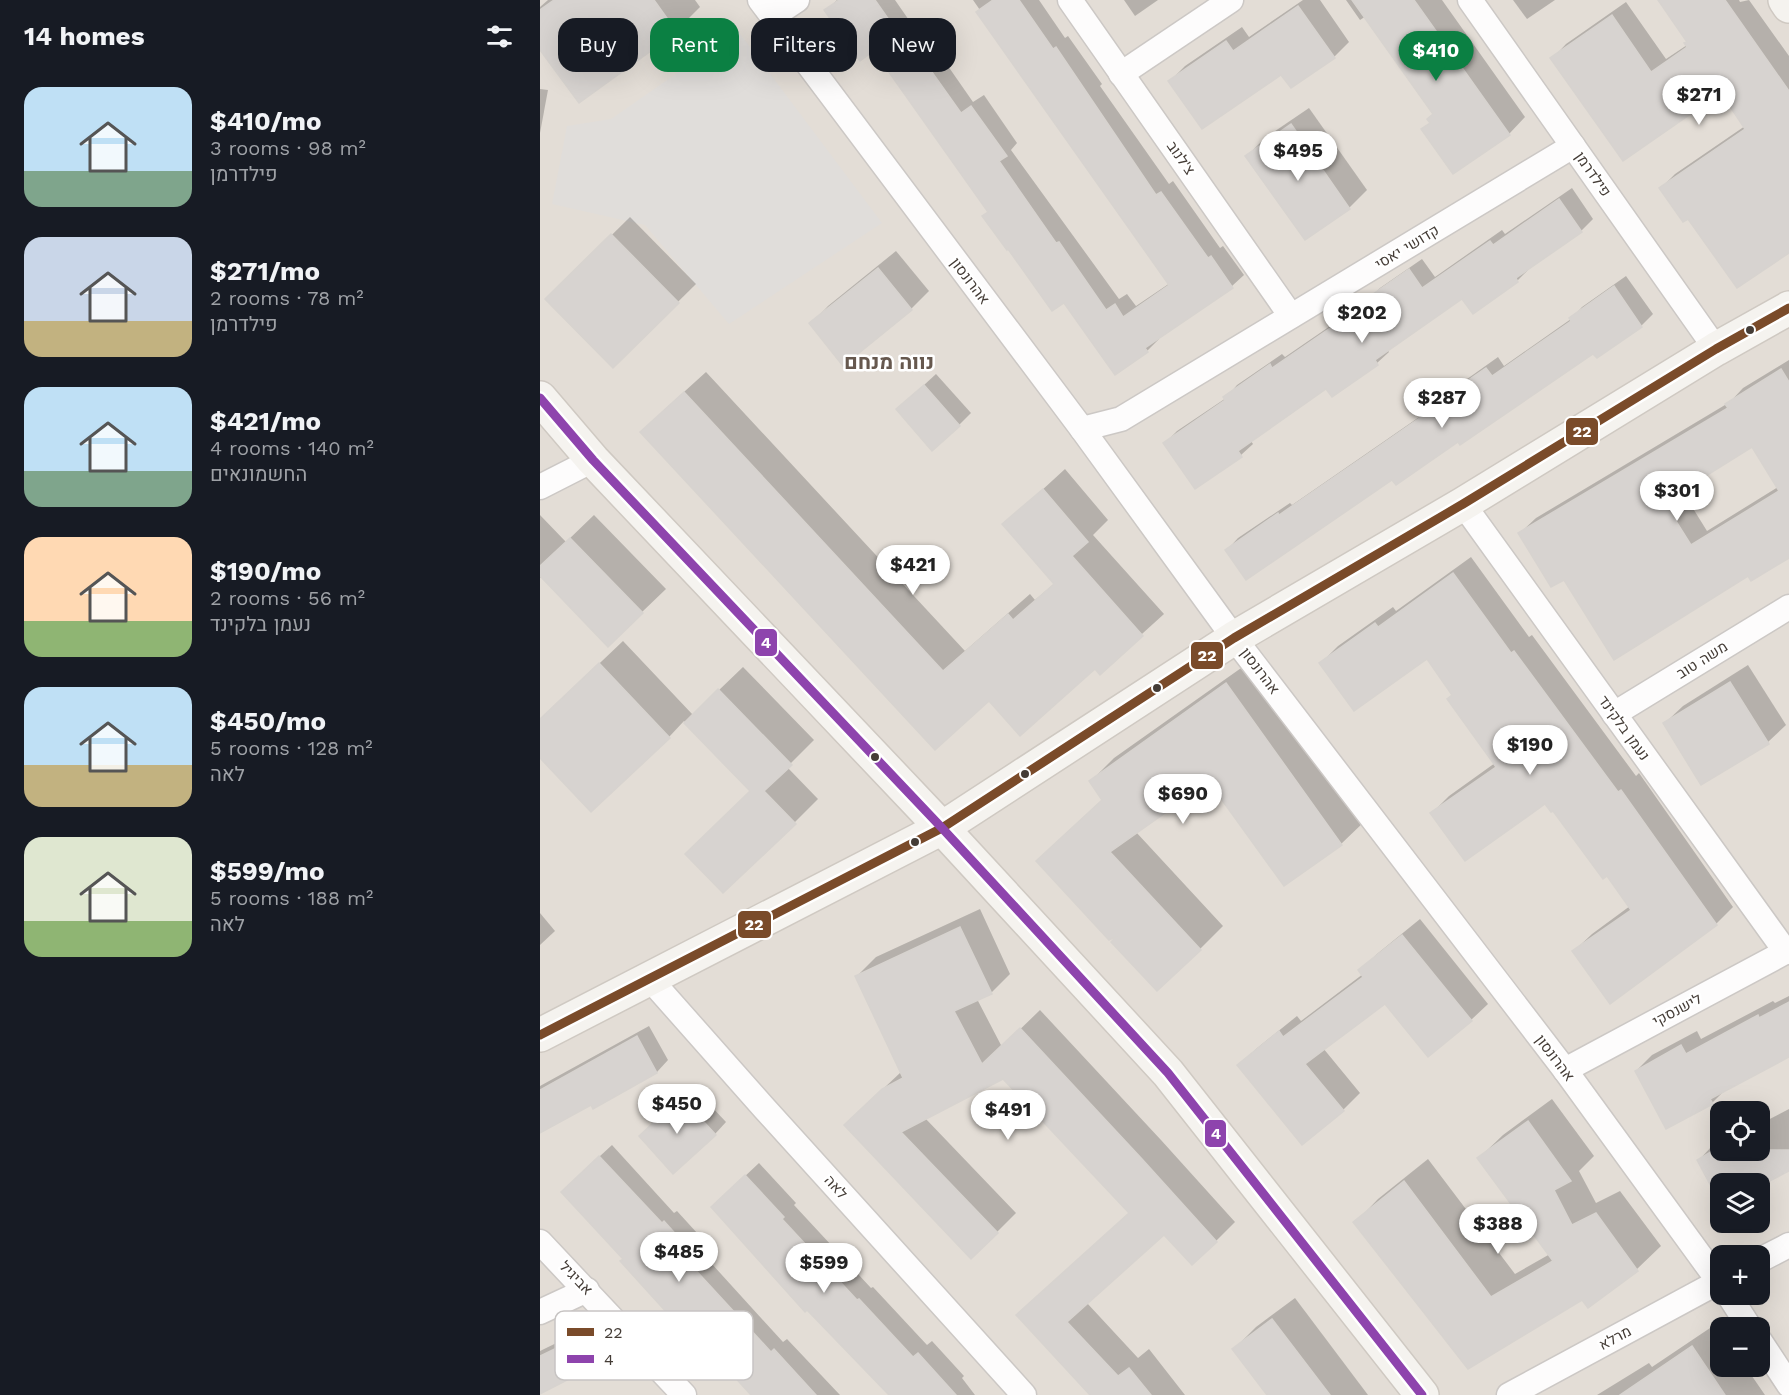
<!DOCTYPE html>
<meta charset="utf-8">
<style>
body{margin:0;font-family:"Work Sans",Heebo,sans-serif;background:#242831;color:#f1f3f6;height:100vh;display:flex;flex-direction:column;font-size:22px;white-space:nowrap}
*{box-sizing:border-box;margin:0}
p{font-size:20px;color:#9ea1a6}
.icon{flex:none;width:33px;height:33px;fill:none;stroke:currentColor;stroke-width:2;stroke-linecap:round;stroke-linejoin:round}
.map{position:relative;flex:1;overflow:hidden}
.details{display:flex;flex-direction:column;background:#171b24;width:540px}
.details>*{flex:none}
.guide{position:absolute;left:18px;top:18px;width:570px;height:54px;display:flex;gap:12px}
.buttons{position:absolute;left:1170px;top:1101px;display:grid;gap:12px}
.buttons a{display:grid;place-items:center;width:60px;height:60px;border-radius:12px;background:#171b24;box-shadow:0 6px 24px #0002;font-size:30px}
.price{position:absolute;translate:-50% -51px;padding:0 14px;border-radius:21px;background:#fff;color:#222;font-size:20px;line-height:39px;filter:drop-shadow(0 2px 3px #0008)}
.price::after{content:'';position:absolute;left:50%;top:36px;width:18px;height:14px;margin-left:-9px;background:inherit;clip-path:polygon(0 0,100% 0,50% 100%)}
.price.current{background:#0b8043;color:#fff}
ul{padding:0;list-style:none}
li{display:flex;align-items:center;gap:18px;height:150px;padding:0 24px}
li span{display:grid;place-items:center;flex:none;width:168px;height:120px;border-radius:18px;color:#555}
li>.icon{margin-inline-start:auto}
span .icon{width:72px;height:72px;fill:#fffc;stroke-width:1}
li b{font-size:26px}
h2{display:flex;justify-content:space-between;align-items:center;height:72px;padding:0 24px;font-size:26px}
.chip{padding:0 21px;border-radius:18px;background:#171b24;box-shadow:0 6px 24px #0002;font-size:21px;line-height:54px}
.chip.current{background:#0b8043;color:#fff}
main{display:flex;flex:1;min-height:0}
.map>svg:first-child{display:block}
.residential{fill:#e3ddd6;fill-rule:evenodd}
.parking{fill:#e0ddda}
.shadow{fill:#0003;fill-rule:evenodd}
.building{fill:#d7d3d0;stroke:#d7d3cf;stroke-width:1.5;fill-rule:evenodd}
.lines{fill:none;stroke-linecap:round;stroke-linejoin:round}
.street-casing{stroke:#ccc8c5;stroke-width:27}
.secondary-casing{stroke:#cfc9c2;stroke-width:36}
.street{stroke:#fdfcfc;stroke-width:24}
.secondary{stroke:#f5f3ef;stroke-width:33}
.bus-1-casing{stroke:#fff;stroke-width:14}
.bus-2-casing{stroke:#fff;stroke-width:14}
.bus-1{stroke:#7a4b2a;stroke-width:9}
.bus-2{stroke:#8e44ad;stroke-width:9}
.bus-dot{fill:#443c36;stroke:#fff;stroke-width:2}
.labels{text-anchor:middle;stroke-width:5;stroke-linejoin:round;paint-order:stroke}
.street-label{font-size:15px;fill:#443c36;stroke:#fff}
.district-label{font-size:21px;font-weight:bold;fill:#66584e;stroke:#fff}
.key{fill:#fff;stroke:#c7c4c3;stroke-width:1.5}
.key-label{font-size:16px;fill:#443c36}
.line-badge{stroke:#fff;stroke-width:2}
.badge-label{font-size:16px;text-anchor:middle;font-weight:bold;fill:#fff}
</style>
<main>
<section class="details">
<h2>14 homes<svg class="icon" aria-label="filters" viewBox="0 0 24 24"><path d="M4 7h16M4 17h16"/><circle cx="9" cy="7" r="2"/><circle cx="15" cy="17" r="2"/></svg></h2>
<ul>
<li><span style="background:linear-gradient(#bfe0f5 70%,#7fa58c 0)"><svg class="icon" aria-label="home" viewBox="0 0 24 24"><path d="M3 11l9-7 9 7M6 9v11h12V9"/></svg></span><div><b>$410/mo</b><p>3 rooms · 98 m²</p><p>פילדרמן</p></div></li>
<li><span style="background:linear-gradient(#c9d6e8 70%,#c2b280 0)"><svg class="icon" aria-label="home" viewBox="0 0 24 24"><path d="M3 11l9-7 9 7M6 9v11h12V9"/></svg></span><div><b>$271/mo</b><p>2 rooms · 78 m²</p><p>פילדרמן</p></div></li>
<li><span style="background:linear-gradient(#bfe0f5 70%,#7fa58c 0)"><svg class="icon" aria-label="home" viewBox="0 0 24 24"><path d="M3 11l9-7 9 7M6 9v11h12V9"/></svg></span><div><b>$421/mo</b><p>4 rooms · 140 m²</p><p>החשמונאים</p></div></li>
<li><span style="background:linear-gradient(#ffd9b3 70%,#8fb573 0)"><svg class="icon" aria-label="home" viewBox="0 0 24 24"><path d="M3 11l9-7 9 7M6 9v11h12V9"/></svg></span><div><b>$190/mo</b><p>2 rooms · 56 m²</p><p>נעמן בלקינד</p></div></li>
<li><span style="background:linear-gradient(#bfe0f5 65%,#c2b280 0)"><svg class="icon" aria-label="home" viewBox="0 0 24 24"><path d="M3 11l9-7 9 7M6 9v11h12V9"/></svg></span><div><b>$450/mo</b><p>5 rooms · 128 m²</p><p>לאה</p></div></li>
<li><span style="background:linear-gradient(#dfe7d0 70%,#8fb573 0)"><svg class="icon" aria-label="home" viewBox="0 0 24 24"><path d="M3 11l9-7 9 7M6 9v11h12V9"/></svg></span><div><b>$599/mo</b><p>5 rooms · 188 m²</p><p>לאה</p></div></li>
</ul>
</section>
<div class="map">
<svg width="1249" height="1395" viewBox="0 0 1249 1395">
<rect width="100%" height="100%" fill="#efece9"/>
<path class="residential" d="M0,0H1249V1395H0ZM1180,1112H1220V1150H1180ZM1180,1184H1220V1222H1180ZM1180,1256H1220V1294H1180ZM1180,1328H1220V1366H1180Z"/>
<polygon class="parking" points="198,31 342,223 189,324 105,225 12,204 27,126 71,119"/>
<g class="shadow">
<polygon points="8,0 155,0 160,7 136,31 39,101 0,48 0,7"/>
<polygon points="297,0 355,0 380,36 385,33 433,102 444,95 477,143 471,150 579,299 587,294 596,306 630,283 433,0 499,0 525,38 528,36 562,84 560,86 629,184 633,181 680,248 683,246 704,275 692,286 618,337 619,339 607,351 525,301 449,211 335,49 286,11"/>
<polygon points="584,0 618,0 595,16"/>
<polygon points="763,0 780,0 809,42 794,57 742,73 630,81 645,66 702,27 709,37"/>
<polygon points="806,0 902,0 985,117 969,134 914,172 883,129 891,122 894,113 826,16 820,20"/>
<polygon points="973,0 1015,0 987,19"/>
<polygon points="1120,0 1199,0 1200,2 1209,0 1249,56 1249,250 1247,252 1148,217 1121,188 1135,174 1205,126 1181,91 1012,59 1026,44 1086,2 1126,59 1147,45 1148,41"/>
<polygon points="0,89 8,90 0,133"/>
<polygon points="769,108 827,190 809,208 765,238 707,156 725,138"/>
<polygon points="1032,188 1053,219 1041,231 989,269 978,280 933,312 923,297 847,349 849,352 837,363 792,395 787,387 711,441 713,444 701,455 656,487 625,443 637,431 686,398 697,385 742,354 745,357 828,300 840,288 882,259 895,277 962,230 965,234"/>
<polygon points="90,217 156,284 73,366 7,299"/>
<polygon points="356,251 389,291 371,309 304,364 271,324 288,306"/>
<polygon points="1086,276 1113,314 1101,326 1054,351 918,440 853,478 687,550 698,538 750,503 752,505 846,440 895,406 906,394 958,357 964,366 1031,319 1042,307"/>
<path d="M1249,360V556L1212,579L1208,574L1024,578L980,533L996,518L1190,402L1203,388ZM1213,445L1238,487L1167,531L1141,489Z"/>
<polygon points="166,372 425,651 490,594 495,600 515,583 464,525 525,469 568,520 553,535 624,614 560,672 555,667 449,699 396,747 123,411"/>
<polygon points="396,374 431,413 419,425 358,409"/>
<polygon points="0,515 26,542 54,515 126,589 102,612 2,576 0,578"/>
<polygon points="931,557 989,637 992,635 1096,776 1099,773 1193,907 1176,924 1034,951 1052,934 1090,906 1067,874 1013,808 1006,802 892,813 909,796 955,763 914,694 887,657 781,663 798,646 853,607 856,611"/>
<polygon points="83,641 153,715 203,667 274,740 247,767 278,799 254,823 212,790 144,721 129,737 0,756 0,720"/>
<polygon points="711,661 825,821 801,844 669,780 596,832 683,926 660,949 583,932 521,838 563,799 551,781 574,758"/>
<polygon points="1208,665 1246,725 1228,742 1125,723 1143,706"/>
<polygon points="440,909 470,974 451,993 437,999 462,1047 500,1010 621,1140 695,1222 676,1241 625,1232 547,1303 598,1358 609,1349 645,1395 552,1395 478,1315 590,1212 463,1077 385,1118 476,1213 457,1232 325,1106 361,1072 317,976 336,957"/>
<polygon points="0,913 15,931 0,945"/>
<polygon points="880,919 948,1004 931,1020 845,1001 783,1048 820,1093 803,1110 699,1065 716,1049 757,1016 761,1021 823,974 820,971 837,954"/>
<polygon points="1249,996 1249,1055 1187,1088 1172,1103 1096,1071 1112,1055 1157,1031 1161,1039 1233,1001 1235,1003"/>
<polygon points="109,1026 128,1060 117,1072 53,1107 51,1103 0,1131 0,1086"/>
<polygon points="153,1087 186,1122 175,1134 112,1124"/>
<polygon points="1012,1099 1054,1156 1039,1171 1056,1203 1080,1191 1121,1246 1097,1269 1048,1306 1042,1298 928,1367 815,1223 838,1199 888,1159 975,1274 1010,1254 939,1158 963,1135"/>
<polygon points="1249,1109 1249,1169 1220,1184 1180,1184 1180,1200 1159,1160 1172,1146 1180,1142 1180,1150 1220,1150 1220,1124"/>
<polygon points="72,1145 134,1213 137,1211 168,1245 161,1252 243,1342 247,1339 300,1395 213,1395 179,1358 141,1326 85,1259 34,1180"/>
<polygon points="219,1163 256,1203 254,1205 331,1288 333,1287 387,1345 392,1341 424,1376 422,1378 435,1395 351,1395 186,1194"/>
<polygon points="755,1298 828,1395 729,1395 694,1349 716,1327"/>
<polygon points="1176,1324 1180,1331 1180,1366 1205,1366 1225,1395 1057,1395 1109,1363 1112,1367"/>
<polygon points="39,1332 52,1360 41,1372 0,1392 0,1351"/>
</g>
<g class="building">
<polygon points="14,0 114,0 137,32 39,103 0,50 0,10"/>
<polygon points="299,0 335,0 368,47 372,44 421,113 431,106 467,156 459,161 516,243 519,242 566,310 575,304 583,317 629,285 436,12 453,0 479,0 513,49 516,47 616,195 621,192 668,258 671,256 693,288 605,348 608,352 575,375 524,303 512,311 468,249 467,250 442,216 448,212 334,51 320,61 284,10"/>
<polygon points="812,0 874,0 970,135 913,174 881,129 890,123 887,119 893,114"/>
<polygon points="1118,0 1185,0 1249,91 1249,253 1197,288 1148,219 1143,222 1119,188 1205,129 1181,93 1083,161 1010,58 1072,15 1111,72 1147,47 1144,43 1147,42"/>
<polygon points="758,6 795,58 751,88 741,75 662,129 628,81 686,41 693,51"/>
<polygon points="751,124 810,209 765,240 705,156"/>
<polygon points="1019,199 1042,232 976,278 978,282 933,314 922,299 835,360 838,365 792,397 786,389 698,451 702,457 655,489 623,443 685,400 683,397 730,364 732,368 828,302 826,299 869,269 882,288 950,241 953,245"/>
<polygon points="71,234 139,303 73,368 5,299"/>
<polygon points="338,268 372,310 303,366 269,323"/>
<polygon points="1074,286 1102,327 1057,358 1053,354 920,445 918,442 856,485 852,480 706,580 685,550 738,513 739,515 832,451 894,408 892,405 946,368 952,376 1031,321 1029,318"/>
<path d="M1241,369L1249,382V558L1211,581L1208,576L1074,660L1024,580L1011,587L978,533L1188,408L1185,404ZM1212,447L1239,491L1151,545L1124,502Z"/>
<polygon points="384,385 420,426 392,451 356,409"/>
<polygon points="144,392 403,671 468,614 473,620 514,584 462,524 503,489 548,542 532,556 603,636 560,675 555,669 480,736 449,701 395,750 100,432"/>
<polygon points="30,538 103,613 68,647 0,576 0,566"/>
<polygon points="913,573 971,653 974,651 1078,792 1081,790 1177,925 1070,1004 1032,951 1091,910 1067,876 1063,879 1013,811 1011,812 1005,804 925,861 890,813 956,767 907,699 912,695 887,659 814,711 779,663 835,623 838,627"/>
<polygon points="59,663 130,738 51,812 0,758 0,719"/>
<polygon points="1190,682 1229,744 1161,785 1123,723"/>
<polygon points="686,683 802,845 744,886 669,782 570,852 661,950 617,991 571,942 577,936 569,940 496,861 562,800 549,781"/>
<polygon points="178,689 252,765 224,791 256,824 183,893 145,854 210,791 144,723"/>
<polygon points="420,927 452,994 414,1011 442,1064 480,1028 602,1159 677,1242 652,1265 624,1235 527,1322 578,1376 589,1368 611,1395 550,1395 476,1315 589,1213 463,1079 361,1132 458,1233 431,1259 304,1125 342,1089 363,1078 315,976"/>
<polygon points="862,935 932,1021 888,1057 845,1004 765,1064 804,1111 762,1145 697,1065 739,1031 743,1037 823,977 818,970"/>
<polygon points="1249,1002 1249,1057 1170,1099 1173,1104 1126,1129 1095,1071 1141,1045 1146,1054 1218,1015 1219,1018"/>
<polygon points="97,1036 117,1073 53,1109 51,1105 0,1133 0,1090"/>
<polygon points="141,1097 176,1135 133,1174 99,1136"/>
<polygon points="988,1121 1031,1181 1014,1190 1032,1225 1056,1213 1098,1271 1048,1308 1042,1300 928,1369 813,1222 864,1181 951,1297 1013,1261 937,1158"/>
<polygon points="1174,1150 1249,1150 1249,1171 1220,1186 1220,1184 1180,1184 1180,1203 1157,1160"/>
<polygon points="59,1156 122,1223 124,1221 157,1258 150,1264 231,1352 234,1349 276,1395 211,1395 179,1360 170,1369 134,1330 139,1326 80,1261 83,1259 21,1192"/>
<polygon points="205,1175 244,1217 242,1219 317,1300 319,1299 373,1357 378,1353 416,1395 349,1395 267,1310 265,1312 171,1207"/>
<polygon points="732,1319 790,1395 727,1395 692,1349"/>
<polygon points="27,1343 41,1373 0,1394 0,1356"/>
<polygon points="1152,1346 1185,1395 1080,1395"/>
</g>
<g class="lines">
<g class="street-casing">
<g id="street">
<polyline points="220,0 542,429 694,638 1025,1070 1180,1283"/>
<polyline points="530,0 751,316"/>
<polyline points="930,0 1176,349"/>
<polyline points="233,16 257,0"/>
<polyline points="581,74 691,0"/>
<polyline points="542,429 581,419 1033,146"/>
<polyline points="0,487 53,460"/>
<polyline points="923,504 1246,952"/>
<polyline points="1074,714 1249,607"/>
<polyline points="109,978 225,1109 484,1395"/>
<polyline points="1025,1070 1249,950"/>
<polyline points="0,1242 144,1395"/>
<polyline points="1220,1260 1249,1245"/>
<polyline points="1188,1294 1210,1328"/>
<polyline points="0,1312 47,1290"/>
<polyline points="1220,1341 1249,1385"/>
<polyline points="969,1395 1180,1281"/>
</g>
</g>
<g class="secondary-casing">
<g id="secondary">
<polyline points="1245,0 1249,6"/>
<polyline points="0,398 53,460 402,828 628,1073 882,1395"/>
<polyline points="0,1035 402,828 694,638 923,504 1176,349 1249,308"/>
</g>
</g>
<use href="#street" class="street"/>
<use href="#secondary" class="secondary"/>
<g class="bus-1-casing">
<polyline id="bus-1" points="0,1035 402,828 694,638 923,504 1176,349 1249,308"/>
</g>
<g class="bus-2-casing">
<polyline id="bus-2" points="0,398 53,460 402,828 628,1073 882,1395"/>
</g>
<use href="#bus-1" class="bus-1"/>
<use href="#bus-2" class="bus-2"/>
</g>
<g class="bus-dot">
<circle cx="1210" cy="330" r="5"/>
<circle cx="617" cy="688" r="5"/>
<circle cx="335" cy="757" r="5"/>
<circle cx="485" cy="774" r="5"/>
<circle cx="375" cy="842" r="5"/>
</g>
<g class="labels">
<g class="street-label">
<text transform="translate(641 158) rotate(55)" y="5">צ'לנוב</text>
<text transform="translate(1053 174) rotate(55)" y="5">פילדרמן</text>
<text transform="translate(867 247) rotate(-31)" y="5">קדושי יאסי</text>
<text transform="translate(430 281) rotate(53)" y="5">אהרונסון</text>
<text transform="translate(1162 660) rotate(-32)" y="5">משה טוב</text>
<text transform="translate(720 671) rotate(53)" y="5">אהרונסון</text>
<text transform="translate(1084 728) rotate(54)" y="5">נעמן בלקינד</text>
<text transform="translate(1137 1010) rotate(-28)" y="5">לישנסקי</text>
<text transform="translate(1015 1058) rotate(53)" y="5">אהרונסון</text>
<text transform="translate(296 1187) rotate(48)" y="5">לאה</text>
<text transform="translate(36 1278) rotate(46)" y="5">אביגיל</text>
<text transform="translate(1075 1338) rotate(-28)" y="5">מרלא</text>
</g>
<g class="district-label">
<text x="349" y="369">נווה מנחם</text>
</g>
</g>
<rect x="15" y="1311" width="198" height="69" rx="9" class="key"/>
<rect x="27" y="1328" width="27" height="8" fill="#7a4b2a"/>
<rect x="27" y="1355" width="27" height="8" fill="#8e44ad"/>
<g class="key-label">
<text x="64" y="1338">22</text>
<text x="64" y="1365">4</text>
</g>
<g class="line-badge">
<rect x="1025" y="417" width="34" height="29" rx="6" fill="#7a4b2a"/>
<rect x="214" y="628" width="24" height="29" rx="6" fill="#8e44ad"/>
<rect x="650" y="641" width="34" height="29" rx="6" fill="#7a4b2a"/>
<rect x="197" y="910" width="35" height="29" rx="6" fill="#7a4b2a"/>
<rect x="664" y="1119" width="23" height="29" rx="6" fill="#8e44ad"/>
</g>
<g class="badge-label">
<text x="1042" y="437">22</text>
<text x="226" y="648">4</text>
<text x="667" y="661">22</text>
<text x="214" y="930">22</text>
<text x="676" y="1139">4</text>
</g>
</svg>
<div class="buttons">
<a><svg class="icon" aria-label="locate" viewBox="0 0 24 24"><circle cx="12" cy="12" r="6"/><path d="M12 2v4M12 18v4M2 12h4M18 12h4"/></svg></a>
<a><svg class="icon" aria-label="layers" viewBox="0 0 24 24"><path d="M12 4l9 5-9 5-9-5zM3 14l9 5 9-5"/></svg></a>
<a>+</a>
<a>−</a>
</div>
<b class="price current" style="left:896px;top:82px">$410</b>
<b class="price" style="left:1159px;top:126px">$271</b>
<b class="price" style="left:758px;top:182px">$495</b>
<b class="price" style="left:822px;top:344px">$202</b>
<b class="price" style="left:902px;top:429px">$287</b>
<b class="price" style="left:1137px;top:522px">$301</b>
<b class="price" style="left:373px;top:596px">$421</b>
<b class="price" style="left:990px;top:776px">$190</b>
<b class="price" style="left:643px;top:825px">$690</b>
<b class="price" style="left:137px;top:1135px">$450</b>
<b class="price" style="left:468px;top:1141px">$491</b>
<b class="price" style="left:958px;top:1255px">$388</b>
<b class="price" style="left:139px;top:1283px">$485</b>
<b class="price" style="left:284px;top:1294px">$599</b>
<div class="guide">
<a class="chip">Buy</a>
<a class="chip current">Rent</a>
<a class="chip">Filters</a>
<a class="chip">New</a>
</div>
</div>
</main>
